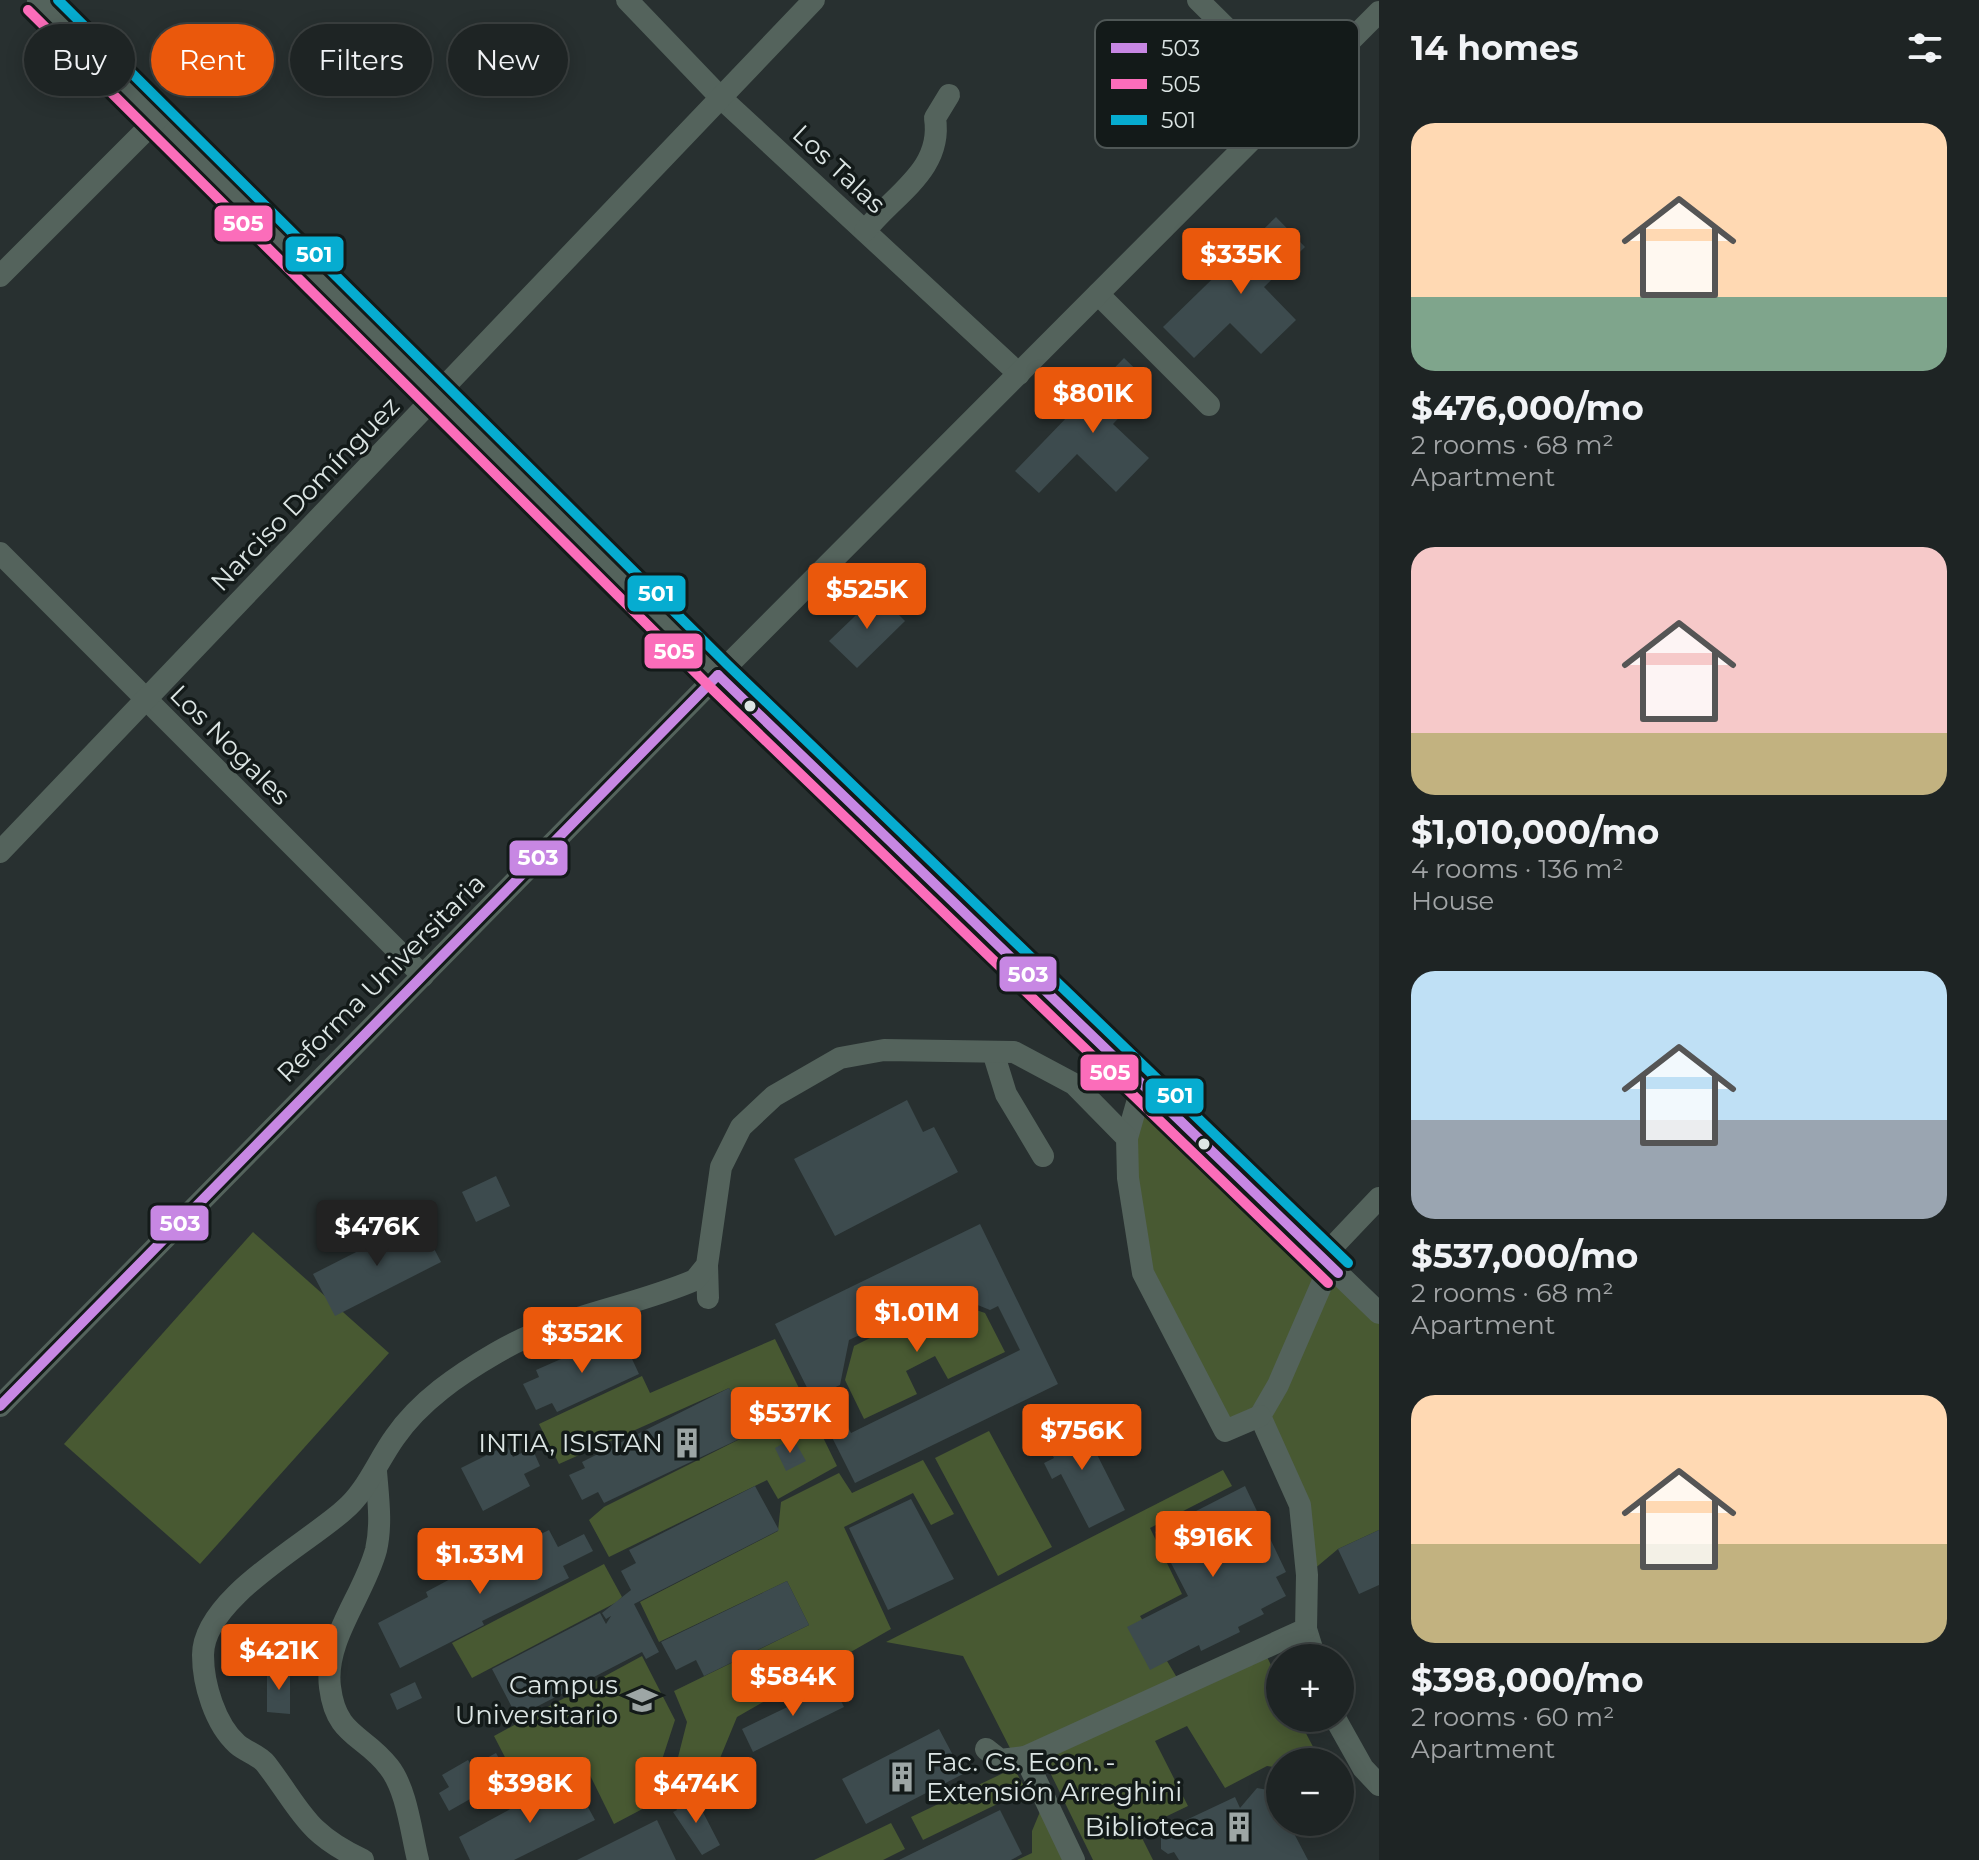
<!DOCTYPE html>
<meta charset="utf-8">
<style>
body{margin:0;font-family:Montserrat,sans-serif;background:#2b3031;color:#f1f3f6;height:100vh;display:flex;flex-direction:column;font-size:30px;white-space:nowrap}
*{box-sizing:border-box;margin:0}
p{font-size:26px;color:#a1a4a6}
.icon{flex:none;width:44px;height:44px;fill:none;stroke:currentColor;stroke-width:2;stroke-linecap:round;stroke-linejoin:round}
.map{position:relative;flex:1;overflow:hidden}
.panel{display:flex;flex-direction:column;background:#1e2424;width:600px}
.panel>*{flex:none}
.guide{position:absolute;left:24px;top:24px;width:760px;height:72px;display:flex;gap:16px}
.tools{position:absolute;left:1266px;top:1644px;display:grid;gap:16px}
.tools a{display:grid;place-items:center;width:88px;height:88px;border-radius:50%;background:#1e2424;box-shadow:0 4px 20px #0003,0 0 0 2px #3c4141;font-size:40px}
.price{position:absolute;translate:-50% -68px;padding:0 18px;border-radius:8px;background:#ea580c;color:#fff;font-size:26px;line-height:52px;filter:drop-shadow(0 2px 4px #0008)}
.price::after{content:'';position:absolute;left:50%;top:48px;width:24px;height:18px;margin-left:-12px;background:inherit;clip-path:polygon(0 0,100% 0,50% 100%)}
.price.selected{background:#222;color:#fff}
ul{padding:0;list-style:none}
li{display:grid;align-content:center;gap:16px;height:424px;padding:0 32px}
li span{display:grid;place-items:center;height:248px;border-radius:24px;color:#555}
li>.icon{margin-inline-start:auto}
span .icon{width:144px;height:144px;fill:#fffc;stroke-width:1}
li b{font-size:34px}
h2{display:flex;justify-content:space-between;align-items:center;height:96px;padding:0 32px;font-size:34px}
.chip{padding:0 28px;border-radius:36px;background:#1e2424;box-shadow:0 4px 20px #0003,0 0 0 2px #3c4141;font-size:28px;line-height:72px}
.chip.selected{background:#ea580c;color:#fff}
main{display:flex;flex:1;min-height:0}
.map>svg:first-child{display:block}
.green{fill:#485932}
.building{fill:#3d4b4e;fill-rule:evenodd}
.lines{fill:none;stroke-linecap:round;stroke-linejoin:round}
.minor{stroke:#54635c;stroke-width:22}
.bus-1-casing{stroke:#131a19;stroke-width:16}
.bus-2-casing{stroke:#131a19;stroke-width:16}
.bus-3-casing{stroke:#131a19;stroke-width:16}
.bus-1{stroke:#c787e3;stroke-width:10}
.bus-2{stroke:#fb6dba;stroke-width:10}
.bus-3{stroke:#06acd0;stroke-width:10}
.bus-dot{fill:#dce5e4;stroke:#131a19;stroke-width:3}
.labels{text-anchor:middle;stroke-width:7;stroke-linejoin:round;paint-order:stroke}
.street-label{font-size:26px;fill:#dce5e4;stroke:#131a19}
.poi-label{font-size:26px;fill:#dce5e4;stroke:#131a19;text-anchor:end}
.key{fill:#131a19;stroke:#4f5756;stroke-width:2}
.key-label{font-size:22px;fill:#dce5e4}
.line-badge{stroke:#131a19;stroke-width:3}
.badge-label{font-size:22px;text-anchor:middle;font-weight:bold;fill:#fff}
</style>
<main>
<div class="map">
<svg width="1379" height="1860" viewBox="0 0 1379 1860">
<rect width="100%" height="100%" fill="#283030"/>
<g class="green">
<polygon points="1143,1082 1379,1313 1379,1530 1338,1549 1307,1575 1300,1505 1259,1414 1225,1431 1143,1273 1127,1138"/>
<polygon points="253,1232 389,1353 200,1564 64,1444"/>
<polygon points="946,1300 985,1313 1005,1352 948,1379 935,1356 906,1371 917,1394 864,1419 845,1380 854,1346"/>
<polygon points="775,1339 837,1466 778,1499 767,1480 609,1557 589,1520 604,1507 752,1433 729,1388 559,1464 539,1424 642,1376 650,1393"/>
<polygon points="989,1431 1052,1547 998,1576 935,1458"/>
<polygon points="923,1460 954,1514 931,1525 913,1493 844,1527 891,1629 737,1717 697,1814 675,1769 687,1722 674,1691 809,1625 787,1581 659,1642 640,1602 778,1531 781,1502 839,1473 852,1493"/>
<polygon points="1223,1470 1232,1486 1150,1528 1182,1594 1140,1616 1179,1681 1012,1752 963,1656 886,1642"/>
<polygon points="604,1564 622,1597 617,1602 472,1678 452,1643"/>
<polygon points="642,1656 675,1720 657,1775 667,1796 614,1824 586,1767 524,1794 494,1736"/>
<polygon points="1267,1657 1280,1683 1280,1718 1298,1718 1321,1762 1280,1762 1280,1768 1267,1766 1225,1788 1187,1726 1155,1741 1188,1806 1138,1830 1153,1860 1093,1860 1043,1758"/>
<polygon points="1014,1768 1026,1790 923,1840 911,1817"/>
<polygon points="1042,1807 1065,1860 1017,1860 1032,1853 1032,1831"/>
<polygon points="891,1823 905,1849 883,1860 814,1860"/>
</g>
<g class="building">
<polygon points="1276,217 1305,247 1264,287 1296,320 1261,354 1230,323 1194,358 1163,327"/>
<polygon points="1124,358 1151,384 1113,424 1149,458 1116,492 1077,454 1039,493 1015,471"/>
<polygon points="878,594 905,621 857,668 829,641"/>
<polygon points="907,1100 923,1132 934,1127 958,1172 835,1236 794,1159"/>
<polygon points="496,1176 510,1206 476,1222 462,1192"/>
<polygon points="419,1220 441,1262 335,1316 313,1274"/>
<path d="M980,1224L1058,1384L855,1483L775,1324ZM948,1293L990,1310L998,1306L1020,1350L851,1433L829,1390L840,1385L849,1340Z"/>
<polygon points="620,1333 639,1374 557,1412 552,1403 536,1410 523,1384 539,1377 536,1370"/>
<polygon points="729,1388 752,1433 604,1503 598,1492 582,1500 569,1475 585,1468 582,1462"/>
<polygon points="1078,1417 1125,1510 1089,1528 1061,1474 1052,1479 1044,1463 1054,1458 1042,1435"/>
<polygon points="793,1438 806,1461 786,1471 775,1448"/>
<polygon points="507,1445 513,1457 532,1448 540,1466 524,1474 530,1486 483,1511 461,1468"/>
<polygon points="755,1486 779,1530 634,1604 659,1652 646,1659 642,1652 517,1717 492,1669 600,1613 606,1624 611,1616 606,1619 602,1613 631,1590 621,1571 636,1563 629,1550"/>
<polygon points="1245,1486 1286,1572 1276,1577 1286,1596 1261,1609 1264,1614 1238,1627 1240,1632 1201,1651 1199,1645 1150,1670 1127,1627 1188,1596 1155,1532"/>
<polygon points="911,1499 954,1579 888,1610 849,1528"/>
<polygon points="549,1530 558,1547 584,1534 593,1551 563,1566 569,1578 482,1621 484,1625 400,1668 378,1623 428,1597 426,1592 469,1569"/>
<polygon points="1379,1530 1379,1585 1359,1594 1338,1549"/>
<polygon points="787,1581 809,1625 704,1676 696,1660 676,1670 661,1642"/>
<polygon points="267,1670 290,1670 290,1714 267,1712"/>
<polygon points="415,1682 422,1698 397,1710 390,1694"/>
<polygon points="833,1685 844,1707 753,1752 742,1729"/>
<polygon points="939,1729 963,1774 866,1824 842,1779"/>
<polygon points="496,1753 509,1777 449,1811 439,1793 449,1787 442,1775 468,1760 472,1766"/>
<polygon points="571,1776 595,1820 514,1860 470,1860 459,1837"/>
<polygon points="1257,1788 1268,1790 1275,1818 1280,1816 1280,1822 1288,1822 1308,1860 1179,1860 1174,1852 1168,1854 1161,1849 1161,1836 1167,1832 1192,1838 1184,1821 1235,1797 1240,1808"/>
<polygon points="694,1795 720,1845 702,1855 673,1812 677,1810 674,1804"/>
<polygon points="1000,1810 1022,1854 1011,1860 899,1860"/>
<polygon points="657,1820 676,1860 577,1860"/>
</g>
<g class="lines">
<g class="minor">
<polyline points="38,0 718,675 1379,1313"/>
<polyline points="627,0 721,98 1019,374"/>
<polyline points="1198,0 1296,97"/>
<path d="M865,231C894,194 943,170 935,118L949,95"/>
<polyline points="0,276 157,119"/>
<polyline points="1098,294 1209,405"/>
<polyline points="0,553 423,976"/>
<polyline points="0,852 814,0"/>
<polyline points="993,1052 1006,1094 1043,1156"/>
<polyline points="1127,1138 1143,1082"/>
<polyline points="1323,1257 1379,1198"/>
<polyline points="707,1265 708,1298"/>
<polyline points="0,1406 718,675 1379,12"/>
<path d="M376,1471C378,1497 382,1524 376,1550C364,1595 324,1640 330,1687C336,1737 364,1734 389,1767C407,1790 411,1832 418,1860"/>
<polyline points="1306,1629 1315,1658"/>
<polyline points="1335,1718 1363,1768 1379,1785"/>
<polyline points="986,1749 1000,1760 1025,1757 1306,1629 1307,1575 1300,1505 1260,1416 1278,1385 1330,1265"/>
<polyline points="1025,1757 1074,1860"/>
<path d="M363,1860C305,1833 302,1811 266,1764C259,1755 246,1752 237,1744C215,1724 203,1684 203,1655C203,1599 305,1545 343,1511C367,1491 377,1462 395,1437C420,1401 458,1375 496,1353C558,1316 630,1308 695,1280L707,1265L721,1167L741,1127L774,1096L840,1058L884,1050L1014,1052L1074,1084L1127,1138L1128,1178L1143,1273L1225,1431L1260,1416"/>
</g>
<g class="bus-1-casing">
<g id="bus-1">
<polyline points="718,675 1338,1273"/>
<polyline points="0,1406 718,675"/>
</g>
</g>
<g class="bus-2-casing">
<polyline id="bus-2" points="28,10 708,685 1328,1283"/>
</g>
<g class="bus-3-casing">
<polyline id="bus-3" points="58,0 728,665 1348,1263"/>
</g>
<use href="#bus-1" class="bus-1"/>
<use href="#bus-2" class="bus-2"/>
<use href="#bus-3" class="bus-3"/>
</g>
<defs>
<g id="building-bare" transform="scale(2.4)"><path d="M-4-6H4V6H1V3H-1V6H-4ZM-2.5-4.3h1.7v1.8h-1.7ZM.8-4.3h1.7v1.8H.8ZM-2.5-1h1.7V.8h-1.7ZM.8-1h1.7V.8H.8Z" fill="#9da6a5" stroke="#131a19" stroke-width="2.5" paint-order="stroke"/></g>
<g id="school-bare" transform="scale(2.4)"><path d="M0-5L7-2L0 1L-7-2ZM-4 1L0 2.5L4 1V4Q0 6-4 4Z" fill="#9da6a5" stroke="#131a19" stroke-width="2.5" paint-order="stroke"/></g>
</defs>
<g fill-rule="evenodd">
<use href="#building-bare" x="687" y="1443"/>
<use href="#school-bare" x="642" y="1700"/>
<use href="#building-bare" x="902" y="1777"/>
<use href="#building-bare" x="1239" y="1827"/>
</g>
<g class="bus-dot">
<circle cx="750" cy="706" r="7"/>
<circle cx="1204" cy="1144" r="7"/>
</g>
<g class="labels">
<g class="street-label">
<text transform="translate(839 169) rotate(43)" y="9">Los Talas</text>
<text transform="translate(305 494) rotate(-46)" y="9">Narciso Domínguez</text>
<text transform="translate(230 745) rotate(45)" y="9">Los Nogales</text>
<text transform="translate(381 978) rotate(-45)" y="9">Reforma Universitaria</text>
</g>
<g class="poi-label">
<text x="663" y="1452">INTIA, ISISTAN</text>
<text x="618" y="1694">Campus<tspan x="618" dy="30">Universitario</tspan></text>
<text x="926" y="1771" text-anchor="start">Fac. Cs. Econ. -<tspan x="926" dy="30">Extensión Arreghini</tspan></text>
<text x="1215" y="1836">Biblioteca</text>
</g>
</g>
<rect x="1095" y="20" width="264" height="128" rx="12" class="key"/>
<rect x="1111" y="43" width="36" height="10" fill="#c787e3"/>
<rect x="1111" y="79" width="36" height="10" fill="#fb6dba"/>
<rect x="1111" y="115" width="36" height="10" fill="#06acd0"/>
<g class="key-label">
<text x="1161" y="56">503</text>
<text x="1161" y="92">505</text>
<text x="1161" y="128">501</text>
</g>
<g class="line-badge">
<rect x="213" y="204" width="61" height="39" rx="8" fill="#fb6dba"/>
<rect x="284" y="235" width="61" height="38" rx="8" fill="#06acd0"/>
<rect x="626" y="574" width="61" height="39" rx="8" fill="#06acd0"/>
<rect x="643" y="632" width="61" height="38" rx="8" fill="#fb6dba"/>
<rect x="508" y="839" width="61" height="38" rx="8" fill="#c787e3"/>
<rect x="998" y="955" width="60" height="38" rx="8" fill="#c787e3"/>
<rect x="1079" y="1053" width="61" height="39" rx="8" fill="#fb6dba"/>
<rect x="1144" y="1077" width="61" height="38" rx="8" fill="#06acd0"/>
<rect x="149" y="1204" width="61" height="38" rx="8" fill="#c787e3"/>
</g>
<g class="badge-label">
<text x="243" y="231">505</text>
<text x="314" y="262">501</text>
<text x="656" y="601">501</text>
<text x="674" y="659">505</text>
<text x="538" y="865">503</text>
<text x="1028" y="982">503</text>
<text x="1110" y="1080">505</text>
<text x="1175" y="1103">501</text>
<text x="180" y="1231">503</text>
</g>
</svg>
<div class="tools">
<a>+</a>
<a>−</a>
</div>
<b class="price" style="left:1241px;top:296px">$335K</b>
<b class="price" style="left:1093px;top:435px">$801K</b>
<b class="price" style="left:867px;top:631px">$525K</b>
<b class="price selected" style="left:377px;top:1268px">$476K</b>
<b class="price" style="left:917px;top:1354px">$1.01M</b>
<b class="price" style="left:582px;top:1375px">$352K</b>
<b class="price" style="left:790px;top:1455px">$537K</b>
<b class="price" style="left:1082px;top:1472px">$756K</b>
<b class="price" style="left:1213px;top:1579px">$916K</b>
<b class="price" style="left:480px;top:1596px">$1.33M</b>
<b class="price" style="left:279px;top:1692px">$421K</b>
<b class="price" style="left:793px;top:1718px">$584K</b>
<b class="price" style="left:530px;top:1825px">$398K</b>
<b class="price" style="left:696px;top:1825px">$474K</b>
<div class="guide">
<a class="chip">Buy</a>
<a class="chip selected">Rent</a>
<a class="chip">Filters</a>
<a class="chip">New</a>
</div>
</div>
<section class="panel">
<h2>14 homes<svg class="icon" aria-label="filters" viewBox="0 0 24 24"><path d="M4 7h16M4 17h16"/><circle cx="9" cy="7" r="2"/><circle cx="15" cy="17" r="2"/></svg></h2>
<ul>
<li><span style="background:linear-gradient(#ffd9b3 70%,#7fa58c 0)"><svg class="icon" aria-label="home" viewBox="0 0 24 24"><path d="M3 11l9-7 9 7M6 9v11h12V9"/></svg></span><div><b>$476,000/mo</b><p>2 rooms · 68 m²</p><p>Apartment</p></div></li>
<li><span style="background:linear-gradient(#f6c9c9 75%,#c2b280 0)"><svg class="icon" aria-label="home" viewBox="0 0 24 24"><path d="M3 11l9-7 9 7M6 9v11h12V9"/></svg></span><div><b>$1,010,000/mo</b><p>4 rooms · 136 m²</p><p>House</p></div></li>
<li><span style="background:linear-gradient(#bfe0f5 60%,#9aa5b1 0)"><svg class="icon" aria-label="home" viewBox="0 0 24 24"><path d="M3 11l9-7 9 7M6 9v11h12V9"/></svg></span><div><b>$537,000/mo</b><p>2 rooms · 68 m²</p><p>Apartment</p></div></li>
<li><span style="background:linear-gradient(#ffd9b3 60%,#c2b280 0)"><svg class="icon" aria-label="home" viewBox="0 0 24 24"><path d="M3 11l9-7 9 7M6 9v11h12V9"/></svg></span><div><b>$398,000/mo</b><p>2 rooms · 60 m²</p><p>Apartment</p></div></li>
</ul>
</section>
</main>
